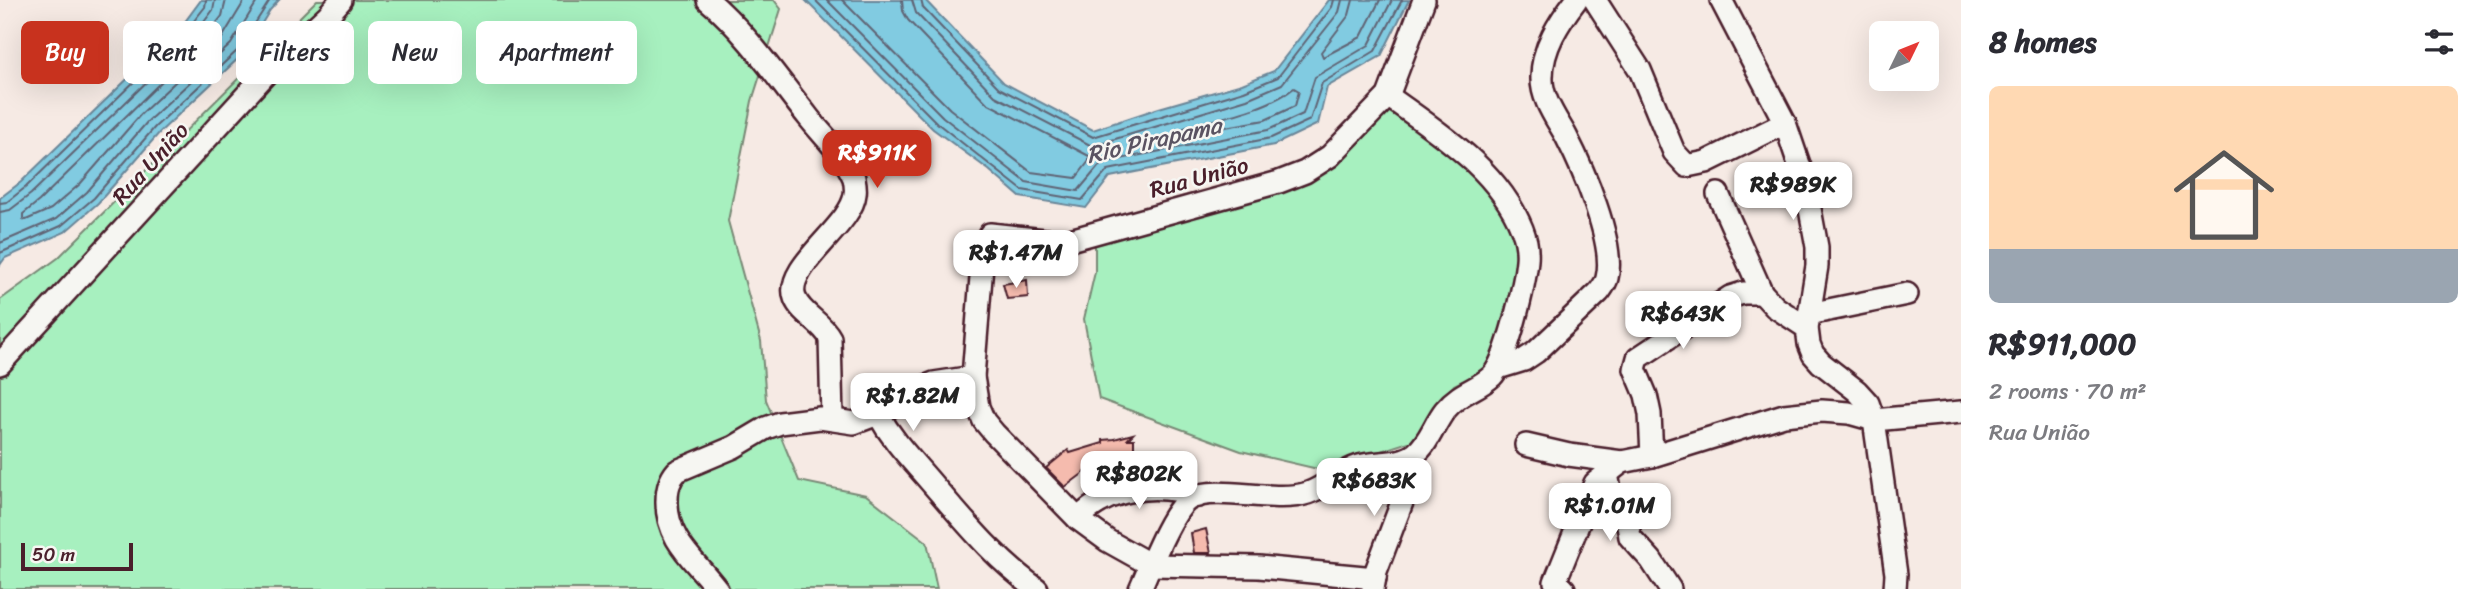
<!DOCTYPE html>
<meta charset="utf-8">
<style>
body{margin:0;font-family:Sriracha,sans-serif;background:#f2f2f3;color:#2b2b33;height:100vh;display:flex;flex-direction:column;font-size:26px;white-space:nowrap}
*{box-sizing:border-box;margin:0}
p{font-size:23px;color:#7c7c81}
.icon{flex:none;width:38px;height:38px;fill:none;stroke:currentColor;stroke-width:2;stroke-linecap:round;stroke-linejoin:round}
.map{position:relative;flex:1;overflow:hidden}
.details{display:flex;flex-direction:column;background:#fff;width:525px}
.details>*{flex:none}
.banner{position:absolute;left:21px;top:21px;width:665px;height:63px;display:flex;gap:14px}
.needle{width:46px;rotate:47deg}
.tools{position:absolute;left:1869px;top:21px;display:grid;gap:14px}
.tools a{display:grid;place-items:center;width:70px;height:70px;border-radius:10px;background:#fff;box-shadow:0 7px 28px #0002;font-size:35px}
.scale{position:absolute;left:21px;bottom:18px;width:112px;box-sizing:border-box;padding-left:7px;border:4px solid #4a1f2b;border-top:0;font-size:19px;line-height:24px;white-space:nowrap;color:#4a1f2b;-webkit-text-stroke:5px #f6f6f2;paint-order:stroke}
.price{position:absolute;translate:-50% -60px;padding:0 16px;border-radius:14px;background:#fff;color:#222;font-size:23px;line-height:46px;filter:drop-shadow(0 2px 4px #0008)}
.price::after{content:'';position:absolute;left:50%;top:42px;width:21px;height:16px;margin-left:-10px;background:inherit;clip-path:polygon(0 0,100% 0,50% 100%)}
.price.active{background:#c8321e;color:#fff}
ul{padding:0;list-style:none}
li{display:grid;align-content:center;gap:14px;height:371px;padding:0 28px}
li span{display:grid;place-items:center;height:217px;border-radius:10px;color:#555}
li>.icon{margin-inline-start:auto}
span .icon{width:126px;height:126px;fill:#fffc;stroke-width:1}
li b{font-size:30px}
h2{display:flex;justify-content:space-between;align-items:center;height:84px;padding:0 28px;font-size:30px}
.pill{padding:0 24px;border-radius:10px;background:#fff;box-shadow:0 7px 28px #0002;font-size:24px;line-height:63px}
.pill.active{background:#c8321e;color:#fff}
main{display:flex;flex:1;min-height:0}
.map>svg:first-child{display:block}
.green{fill:#a7f0bf;stroke:#788875;stroke-width:2}
.water{fill:#81cbe1;stroke:#6b8698;stroke-width:2}
.lines{fill:none;stroke-linecap:round;stroke-linejoin:round}
.shore{stroke:#606474;stroke-width:2}
.building{fill:#f5bbae;stroke:#4a1f2b;stroke-width:2}
.minor-casing{stroke:#4a1f2b;stroke-width:26}
.minor{stroke:#f6f6f2;stroke-width:21}
.labels{text-anchor:middle;stroke-width:5;stroke-linejoin:round;paint-order:stroke}
.street-label{font-size:23px;fill:#4a1f2b;stroke:#f6f6f2}
.water-label{font-size:24px;font-style:italic;fill:#5a5362;stroke:#f6f6f2}
</style>
<main>
<div class="map">
<svg width="1961" height="589" viewBox="0 0 1961 589">
<rect width="100%" height="100%" fill="#f6eae4"/>
<filter id="ink" filterUnits="userSpaceOnUse"><feTurbulence type="fractalNoise" baseFrequency=".0143" numOctaves="2"/><feDisplacementMap in="SourceGraphic" scale="14" xChannelSelector="R" yChannelSelector="G"/><feConvolveMatrix kernelMatrix="1 2 1 2 8 2 1 2 1" color-interpolation-filters="sRGB"/></filter>
<g filter="url(#ink)">
<g class="green">
<polygon points="317,0 774,0 781,9 752,101 728,221 761,341 766,400 799,481 866,495 927,542 937,589 0,589 0,300 58,258"/>
<polygon points="1399,104 1495,184 1525,238 1502,361 1454,385 1412,441 1322,470 1241,451 1099,399 1084,319 1095,272 1095,245 1173,222 1341,146"/>
</g>
<g class="water">
<polygon points="201,0 279,0 270,10 243,54 160,132 98,203 65,232 5,258 0,265 0,198 21,182 181,27"/>
<polygon points="805,0 925,0 1004,83 1093,130 1159,108 1242,84 1274,71 1329,0 1409,0 1381,56 1327,87 1318,124 1274,145 1110,177 1086,208 1020,197 989,170 933,129"/>
</g>
<g class="lines">
<g class="shore">
<polyline points="226,0 222,16 200,44 39,201 23,214 23,219 26,220 51,209 80,184 141,114 222,38 245,0"/>
<polyline points="815,0 937,123 1022,190 1082,200 1108,170 1271,138 1310,120 1322,83 1375,51 1402,0"/>
<polyline points="827,0 943,117 1026,182 1078,191 1099,166 1105,162 1268,130 1303,114 1315,77 1369,45 1392,0"/>
<polyline points="842,0 950,109 1031,172 1076,178 1089,161 1089,156 987,103 908,20 903,11 902,0"/>
<polyline points="912,0 916,13 995,96 1092,146 1247,99 1282,84 1339,12 1342,0"/>
<polyline points="921,0 923,8 999,88 1093,137 1244,91 1278,77 1332,7 1334,0"/>
<polyline points="1353,0 1349,15 1321,52 1323,57 1361,37 1380,0"/>
<path d="M1294,88L1299,91L1295,106L1265,120L1186,134L1182,132L1184,128C1218,118 1267,110 1294,88Z"/>
<polyline points="0,203 7,202 26,187 185,32 205,7 206,0"/>
<polyline points="0,212 10,210 31,194 192,38 213,10 215,0"/>
<polyline points="0,243 56,219 87,192 148,121 231,44 258,0"/>
<polyline points="0,253 61,226 94,198 155,127 238,50 270,0"/>
</g>
</g>
<g class="building">
<polygon points="1027,280 1028,297 1007,299 1003,284"/>
<polygon points="1133,434 1128,439 1134,439 1134,454 1164,459 1164,476 1133,477 1108,484 1105,457 1065,487 1046,468 1068,450 1070,453 1103,443 1103,440 1114,439"/>
<polygon points="1206,529 1211,553 1194,553 1191,533"/>
</g>
<g class="lines">
<g class="minor-casing">
<g id="minor">
<path d="M708,0C747,33 777,78 809,118C824,137 845,156 854,178C855,183 856,189 855,194C852,226 783,267 795,298C801,314 822,322 830,338L832,419"/>
<polyline points="1595,0 1640,70 1674,152 1687,166 1706,162 1785,123"/>
<polyline points="1721,0 1785,123 1805,182 1817,247 1817,266 1807,328 1809,344 1813,354 1821,363 1857,391 1868,403 1874,420 1896,574 1895,589"/>
<polyline points="1718,194 1762,293 1775,307 1807,328"/>
<polyline points="1809,314 1907,294"/>
<polyline points="0,364 275,64 328,15 341,0"/>
<path d="M1498,368L1524,360L1536,352L1599,292C1602,288 1606,283 1607,278C1616,243 1582,167 1566,136C1556,118 1541,98 1542,77C1542,48 1559,22 1576,0"/>
<path d="M878,414C894,443 913,461 934,486C966,523 997,561 1037,589"/>
<polyline points="1526,445 1569,455 1622,462 1652,456 1784,415 1822,411 1849,413 1874,420 1961,412"/>
<polyline points="1652,456 1650,414 1646,395 1635,369 1638,358 1730,297 1743,293 1762,293"/>
<polyline points="1607,474 1610,490 1625,507 1630,537 1651,560 1670,589"/>
<path d="M1078,519C1109,487 1157,482 1198,496"/>
<polyline points="1375,578 1259,567 1151,565 1108,541 1078,519 994,433 984,421 978,407 973,377 983,252 985,242 990,234 1054,241 1070,240 1279,182 1305,172 1330,156 1388,96 1424,0"/>
<path d="M717,589C695,560 666,540 667,501C667,489 669,480 677,471L734,447L766,428L780,423L820,418L854,423L878,414L922,388L934,383L973,377"/>
<path d="M1140,589C1149,569 1173,506 1191,498C1219,485 1275,504 1308,493C1326,487 1339,472 1359,466C1377,461 1400,465 1415,454C1429,443 1434,424 1445,410C1461,391 1477,390 1492,376C1507,361 1525,283 1527,260C1528,249 1526,239 1522,229C1498,169 1439,133 1388,96"/>
<polyline points="1373,589 1376,571 1407,489 1414,455"/>
<polyline points="1564,589 1555,582 1595,483 1622,462"/>
</g>
</g>
<use href="#minor" class="minor"/>
</g>
</g>
<g class="labels">
<g class="street-label">
<text transform="translate(150 163) rotate(-48)" y="8">Rua União</text>
<text transform="translate(1199 177) rotate(-15)" y="8">Rua União</text>
</g>
<g class="water-label">
<text transform="translate(1154 140) rotate(-13)" y="8">Rio Pirapama</text>
</g>
</g>
</svg>
<div class="tools">
<a><svg class="needle" viewBox="-14 -14 28 28"><path d="M0-13l5 13h-10z" fill="#e53935"/><path d="M0 13l5-13h-10z" fill="#7c7c81"/></svg></a>
</div>
<div class="scale">50 m</div>
<b class="price active" style="left:877px;top:190px">R$911K</b>
<b class="price" style="left:1793px;top:222px">R$989K</b>
<b class="price" style="left:1016px;top:290px">R$1.47M</b>
<b class="price" style="left:1683px;top:351px">R$643K</b>
<b class="price" style="left:913px;top:433px">R$1.82M</b>
<b class="price" style="left:1139px;top:511px">R$802K</b>
<b class="price" style="left:1374px;top:518px">R$683K</b>
<b class="price" style="left:1610px;top:543px">R$1.01M</b>
<div class="banner">
<a class="pill active">Buy</a>
<a class="pill">Rent</a>
<a class="pill">Filters</a>
<a class="pill">New</a>
<a class="pill">Apartment</a>
</div>
</div>
<section class="details">
<h2>8 homes<svg class="icon" aria-label="filters" viewBox="0 0 24 24"><path d="M4 7h16M4 17h16"/><circle cx="9" cy="7" r="2"/><circle cx="15" cy="17" r="2"/></svg></h2>
<ul>
<li><span style="background:linear-gradient(#ffd9b3 75%,#9aa5b1 0)"><svg class="icon" aria-label="home" viewBox="0 0 24 24"><path d="M3 11l9-7 9 7M6 9v11h12V9"/></svg></span><div><b>R$911,000</b><p>2 rooms · 70 m²</p><p>Rua União</p></div></li>
</ul>
</section>
</main>
